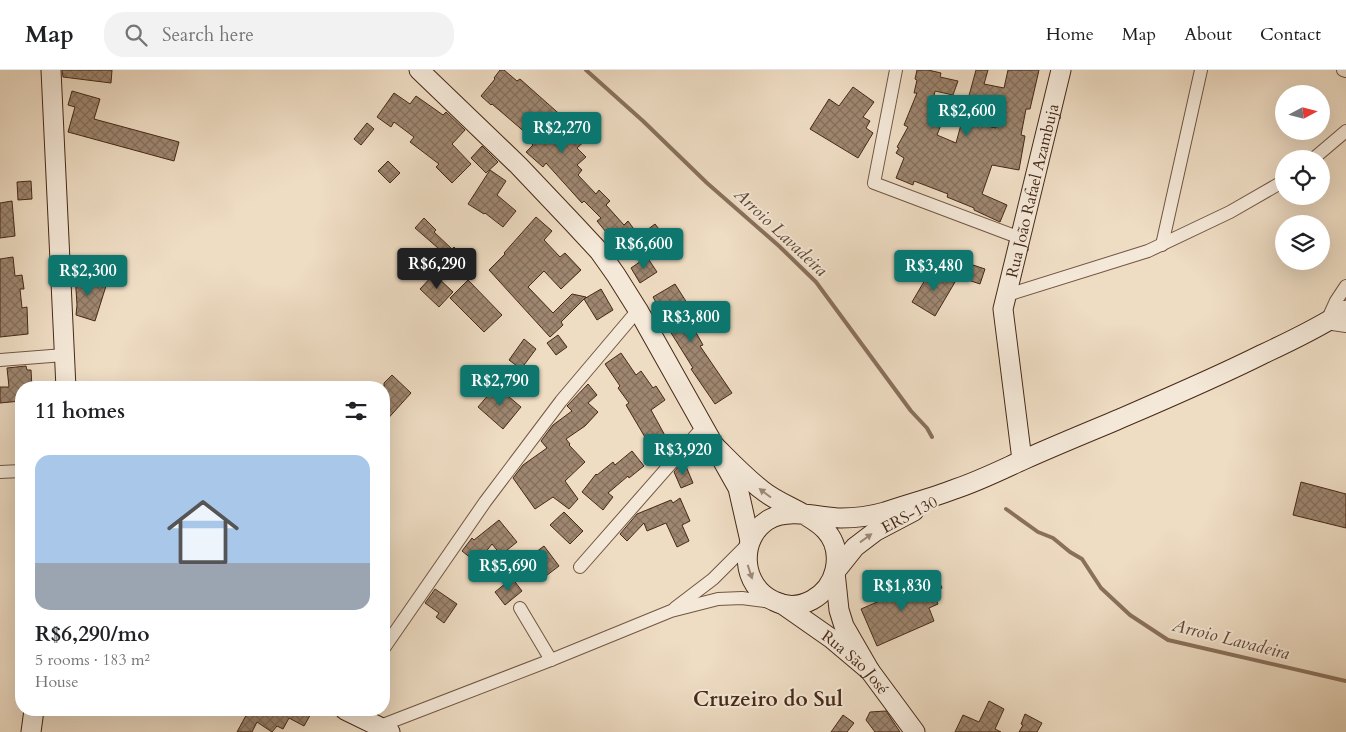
<!DOCTYPE html>
<meta charset="utf-8">
<style>
body{margin:0;font-family:Cardo,serif;background:#f2f2f2;color:#202124;height:100vh;display:flex;flex-direction:column;font-size:19px;white-space:nowrap}
*{box-sizing:border-box;margin:0}
p{font-size:16px;color:#757577}
.icon{flex:none;width:28px;height:28px;fill:none;stroke:currentColor;stroke-width:2;stroke-linecap:round;stroke-linejoin:round}
.map{position:relative;flex:1;overflow:hidden}
.details{position:absolute;left:15px;top:311px;width:375px;height:335px;display:flex;flex-direction:column;background:#fff;border-radius:20px;box-shadow:0 5px 20px #0002}
.details>*{flex:none}
.needle{width:32px;rotate:83deg}
.buttons{position:absolute;left:1275px;top:15px;display:grid;gap:10px}
.buttons a{display:grid;place-items:center;width:55px;height:55px;border-radius:50%;background:#fff;box-shadow:0 5px 20px #0002;font-size:25px}
.price{position:absolute;translate:-50% -42px;padding:0 11px;border-radius:5px;background:#0f766e;color:#fff;font-size:16px;line-height:32px;filter:drop-shadow(0 1px 2px #0008)}
.price::after{content:'';position:absolute;left:50%;top:30px;width:15px;height:11px;margin-left:-8px;background:inherit;clip-path:polygon(0 0,100% 0,50% 100%)}
.price.on{background:#222;color:#fff}
ul{padding:0;list-style:none}
li{display:grid;align-content:center;gap:10px;height:265px;padding:0 20px}
li span{display:grid;place-items:center;height:155px;border-radius:15px;color:#555}
li>.icon{margin-inline-start:auto}
span .icon{width:90px;height:90px;fill:#fffc;stroke-width:1}
li b{font-size:21px}
h2{display:flex;justify-content:space-between;align-items:center;height:60px;padding:0 20px;font-size:21px}
header{display:flex;align-items:center;gap:30px;box-sizing:border-box;height:70px;padding:0 25px;background:#fff;border-bottom:1px solid #e0e0e0}
header strong{font-size:24px}
nav{display:flex;gap:28px;margin-inline-start:auto;font-size:18px}
.search{width:350px;height:45px;background:#f2f2f2;display:flex;align-items:center;gap:12px;box-sizing:border-box;padding:0 18px;border-radius:20px;color:#757577;font-size:19px}
.map>svg:first-child{display:block}
.lines{fill:none;stroke-linecap:round;stroke-linejoin:round}
.stream{stroke:#89705b;stroke-width:4}
.building{fill:url(#building-cross-hatch);stroke:#472917;fill-rule:evenodd}
.street-casing{stroke:#715642;stroke-width:14}
.secondary-casing{stroke:#472917;stroke-width:21}
.street{stroke:#f4e8d8;stroke-width:12}
.secondary{stroke:#f4e8d8;stroke-width:19}
.oneway{fill:#9e8878}
.labels{text-anchor:middle;stroke-width:4;stroke-linejoin:round;paint-order:stroke}
.street-label{font-size:16px;fill:#472917;stroke:#f4e8d8}
.water-label{font-size:18px;font-style:italic;fill:#624634;stroke:#f4e8d8}
.district-label{font-size:21px;font-weight:bold;fill:#472917;stroke:#f4e8d8}
</style>
<header>
<strong>Map</strong>
<div class="search"><svg class="icon" aria-label="search" viewBox="0 0 24 24"><circle cx="10" cy="10" r="6"/><path d="M15 15l6 6"/></svg>Search here</div>
<nav><a>Home</a><a>Map</a><a>About</a><a>Contact</a></nav>
</header>
<div class="map">
<svg width="1346" height="662" viewBox="0 0 1346 662">
<defs>
<pattern id="building-cross-hatch" width="8" height="8" patternUnits="userSpaceOnUse" patternTransform="scale(1.25)"><rect width="8" height="8" fill="#9e8670"/><path d="M0 0l8 8M0 8l8-8" fill="none" stroke="#836e5b"/></pattern>
</defs>
<rect width="100%" height="100%" fill="#eedcc3"/>
<filter id="stains"><feTurbulence type="fractalNoise" baseFrequency=".004" numOctaves="4"/><feColorMatrix values="0 0 0 0 .2 0 0 0 0 .09 0 0 0 0 .02 0 0 0 .5 -.17"/></filter>
<radialGradient id="worn" r=".72"><stop offset=".6" stop-color="#630" stop-opacity="0"/><stop offset="1" stop-color="#630" stop-opacity=".3"/></radialGradient>
<g class="lines">
<g class="stream">
<polyline points="586,0 643,51 707,113 779,176 816,212 911,341 927,358 932,367"/>
<polyline points="1006,439 1038,462 1053,468 1070,482 1082,489 1101,518 1130,545 1168,570 1346,611"/>
</g>
</g>
<g class="building">
<polygon points="62,0 112,0 111,13 63,7"/>
<polygon points="500,0 504,0 517,11 520,9 565,49 568,46 577,54 576,55 588,68 577,78 586,87 577,95 582,100 578,105 596,124 599,120 610,131 606,135 624,155 628,151 639,166 655,154 666,168 640,188 627,170 617,178 610,167 597,151 601,148 584,131 582,133 546,93 543,97 526,82 533,75 524,67 527,64 492,34 491,35 481,26 495,9 494,8"/>
<path d="M917,0H928L941,3L940,7L958,11L953,25L935,21L931,42L944,47L937,65L956,73L976,0H988L984,14L1004,18L1008,0H1039L1030,39H1026L1021,65L1025,66L1019,100L992,95L982,124L1007,135L1000,152L974,140V138L947,127L948,124L914,111L913,115L896,108L904,88L896,83L899,78L897,77L908,57L904,55L917,23H914L917,10L915,9ZM977,29L1000,34L996,58L973,53Z"/>
<polygon points="853,17 874,32 863,47 870,51 866,58 873,63 858,88 810,59 829,29 839,36"/>
<polygon points="72,21 100,29 94,49 179,72 174,91 68,62 75,37 68,35"/>
<polygon points="394,23 410,34 416,26 443,45 446,42 465,60 452,74 471,94 452,113 436,97 439,94 410,72 414,67 394,52 391,57 377,47"/>
<polygon points="367,53 374,59 361,75 354,69"/>
<polygon points="482,76 498,92 486,103 471,88"/>
<polygon points="388,91 400,103 390,113 378,101"/>
<polygon points="490,100 506,111 497,125 516,141 503,157 485,143 484,144 468,134"/>
<polygon points="31,111 32,129 18,130 17,112"/>
<polygon points="12,131 15,166 0,168 0,133"/>
<polygon points="536,147 552,161 544,170 560,187 565,183 581,200 561,219 544,201 528,217 553,243 572,224 586,227 561,252 563,255 550,267 489,200 505,184 504,183"/>
<polygon points="424,148 436,160 434,162 452,179 454,177 463,186 454,195 446,185 415,158"/>
<polygon points="13,187 15,206 22,205 24,219 20,219 22,238 27,237 28,264 0,267 0,189"/>
<polygon points="647,187 657,202 640,213 631,198"/>
<polygon points="973,195 985,199 980,214 968,210"/>
<polygon points="932,198 955,212 935,246 912,232"/>
<polygon points="75,204 106,216 95,251 76,245 77,235"/>
<polygon points="434,204 453,222 439,237 420,219"/>
<polygon points="468,210 502,245 484,262 450,228"/>
<polygon points="675,214 687,233 681,236 703,275 700,276 732,323 715,334 691,299 693,298 663,250 665,248 653,227"/>
<polygon points="601,219 613,240 597,250 584,229"/>
<polygon points="558,265 567,277 556,285 547,273"/>
<polygon points="524,269 536,279 521,299 509,290"/>
<polygon points="621,283 636,305 641,301 653,318 656,316 665,330 651,340 668,371 652,379 626,335 629,333 618,318 620,316 605,294"/>
<polygon points="26,296 27,300 31,300 32,318 21,318 21,331 0,333 0,317 9,317 7,298"/>
<polygon points="392,305 411,323 384,353 384,313"/>
<polygon points="588,314 597,325 588,333 598,342 585,356 566,369 570,374 569,375 585,392 565,411 578,429 569,439 553,427 535,439 513,408 523,395 547,378 541,371 553,355 572,341 567,336"/>
<polygon points="496,316 521,337 503,359 478,337"/>
<polygon points="632,381 644,396 629,408 628,406 608,423 613,427 603,440 582,422 596,404 597,405 613,392 615,395"/>
<polygon points="685,394 693,413 681,418 674,402 679,396"/>
<polygon points="1301,412 1346,424 1346,458 1293,445"/>
<polygon points="680,428 690,451 682,455 689,471 677,477 666,453 647,461 644,453 627,471 620,464 637,444 671,430 673,433"/>
<polygon points="564,442 583,461 570,474 550,455"/>
<polygon points="499,450 517,472 501,485 492,474 477,493 462,481 472,468 474,470"/>
<polygon points="544,476 559,496 542,509 527,489"/>
<polygon points="937,506 942,518 933,522 938,534 929,538 934,551 877,576 861,539"/>
<polygon points="512,508 522,521 505,535 495,522"/>
<polygon points="435,519 457,534 444,553 436,547 439,543 425,533"/>
<polygon points="989,631 1004,639 995,659 1001,662 955,662 963,645 979,652"/>
<polygon points="249,640 313,640 304,656 289,648 283,659 277,656 272,662 257,652 252,662 237,662"/>
<polygon points="886,641 900,662 875,662 866,650 870,642"/>
<polygon points="1025,644 1042,653 1037,662 1019,662 1023,655 1021,654"/>
<polygon points="843,645 854,653 847,662 831,662"/>
</g>
<g class="lines">
<g class="street-casing">
<g id="street">
<polyline points="896,0 874,113 1020,168"/>
<polyline points="1343,0 1346,1"/>
<polyline points="1313,89 1346,61"/>
<polyline points="1162,175 1201,0"/>
<polyline points="1346,216 1336,231 1326,253 1346,256"/>
<polyline points="1004,226 1148,181 1230,142 1284,111"/>
<polyline points="0,290 64,285"/>
<polyline points="0,402 21,401"/>
<polyline points="580,497 703,357"/>
<polyline points="520,538 551,590"/>
<polyline points="675,538 713,509 750,472"/>
<polyline points="384,578 485,432 561,331 638,240"/>
<polyline points="380,656 551,590 671,541 718,529 742,528 771,532"/>
</g>
</g>
<g class="secondary-casing">
<g id="secondary">
<polyline points="51,0 66,318"/>
<polyline points="419,0 518,95 573,153 599,181 616,205 638,240 738,418 750,471"/>
<path d="M715,376C730,391 745,407 762,420C790,443 846,450 835,500C832,513 823,524 812,530C799,537 786,537 774,531C741,516 738,469 768,450C788,438 818,447 841,448C855,448 871,446 885,442C908,434 932,428 955,419C979,411 1001,400 1023,390C1052,377 1081,365 1110,353C1161,331 1213,309 1263,284C1291,271 1320,257 1346,240"/>
<path id="s1" d="M1022,390L1003,239L1061,0"/>
<path id="s2" d="M782,534L832,569L870,601L915,662"/>
<polyline points="870,601 844,556 839,540 835,502 855,477 876,461 914,441"/>
<polyline points="345,640 390,662"/>
<polyline points="31,662 34,640"/>
</g>
</g>
<use href="#street" class="street"/>
<use href="#secondary" class="secondary"/>
</g>
<defs><path id="oneway-solid" d="M-6-.8H1V-3.2L6.5 0L1 3.2V.8H-6Z" transform="scale(1.25)"/></defs>
<g class="oneway">
<use href="#oneway-solid" transform="translate(765 423) rotate(-143)"/>
<use href="#oneway-solid" transform="translate(866 468) rotate(-36)"/>
<use href="#oneway-solid" transform="translate(750 502) rotate(72)"/>
</g>
<g class="labels">
<g class="street-label">
<text dy="6" stroke="none"><textPath href="#s1" startOffset="274">Rua João Rafael Azambuja</textPath></text>
<text transform="translate(909 444) rotate(-28)" y="6">ERS-130</text>
<text dy="6" stroke="none"><textPath href="#s2" startOffset="94">Rua São José</textPath></text>
</g>
<g class="water-label">
<text transform="translate(781 162) rotate(43)" y="6">Arroio Lavadeira</text>
<text transform="translate(1231 569) rotate(14)" y="6">Arroio Lavadeira</text>
</g>
<g class="district-label">
<text x="768" y="636">Cruzeiro do Sul</text>
</g>
</g>
<rect width="100%" height="100%" filter="url(#stains)"/>
<rect width="100%" height="100%" fill="url(#worn)"/>
</svg>
<div class="buttons">
<a><svg class="needle" viewBox="-14 -14 28 28"><path d="M0-13l5 13h-10z" fill="#e53935"/><path d="M0 13l5-13h-10z" fill="#757577"/></svg></a>
<a><svg class="icon" aria-label="locate" viewBox="0 0 24 24"><circle cx="12" cy="12" r="6"/><path d="M12 2v4M12 18v4M2 12h4M18 12h4"/></svg></a>
<a><svg class="icon" aria-label="layers" viewBox="0 0 24 24"><path d="M12 4l9 5-9 5-9-5zM3 14l9 5 9-5"/></svg></a>
</div>
<b class="price" style="left:967px;top:67px">R$2,600</b>
<b class="price" style="left:562px;top:84px">R$2,270</b>
<b class="price" style="left:644px;top:200px">R$6,600</b>
<b class="price on" style="left:437px;top:220px">R$6,290</b>
<b class="price" style="left:934px;top:222px">R$3,480</b>
<b class="price" style="left:88px;top:227px">R$2,300</b>
<b class="price" style="left:691px;top:273px">R$3,800</b>
<b class="price" style="left:500px;top:337px">R$2,790</b>
<b class="price" style="left:683px;top:406px">R$3,920</b>
<b class="price" style="left:508px;top:522px">R$5,690</b>
<b class="price" style="left:902px;top:542px">R$1,830</b>
<section class="details">
<h2>11 homes<svg class="icon" aria-label="filters" viewBox="0 0 24 24"><path d="M4 7h16M4 17h16"/><circle cx="9" cy="7" r="2"/><circle cx="15" cy="17" r="2"/></svg></h2>
<ul>
<li><span style="background:linear-gradient(#a9c7e8 70%,#9aa5b1 0)"><svg class="icon" aria-label="home" viewBox="0 0 24 24"><path d="M3 11l9-7 9 7M6 9v11h12V9"/></svg></span><div><b>R$6,290/mo</b><p>5 rooms · 183 m²</p><p>House</p></div></li>
</ul>
</section>
</div>
